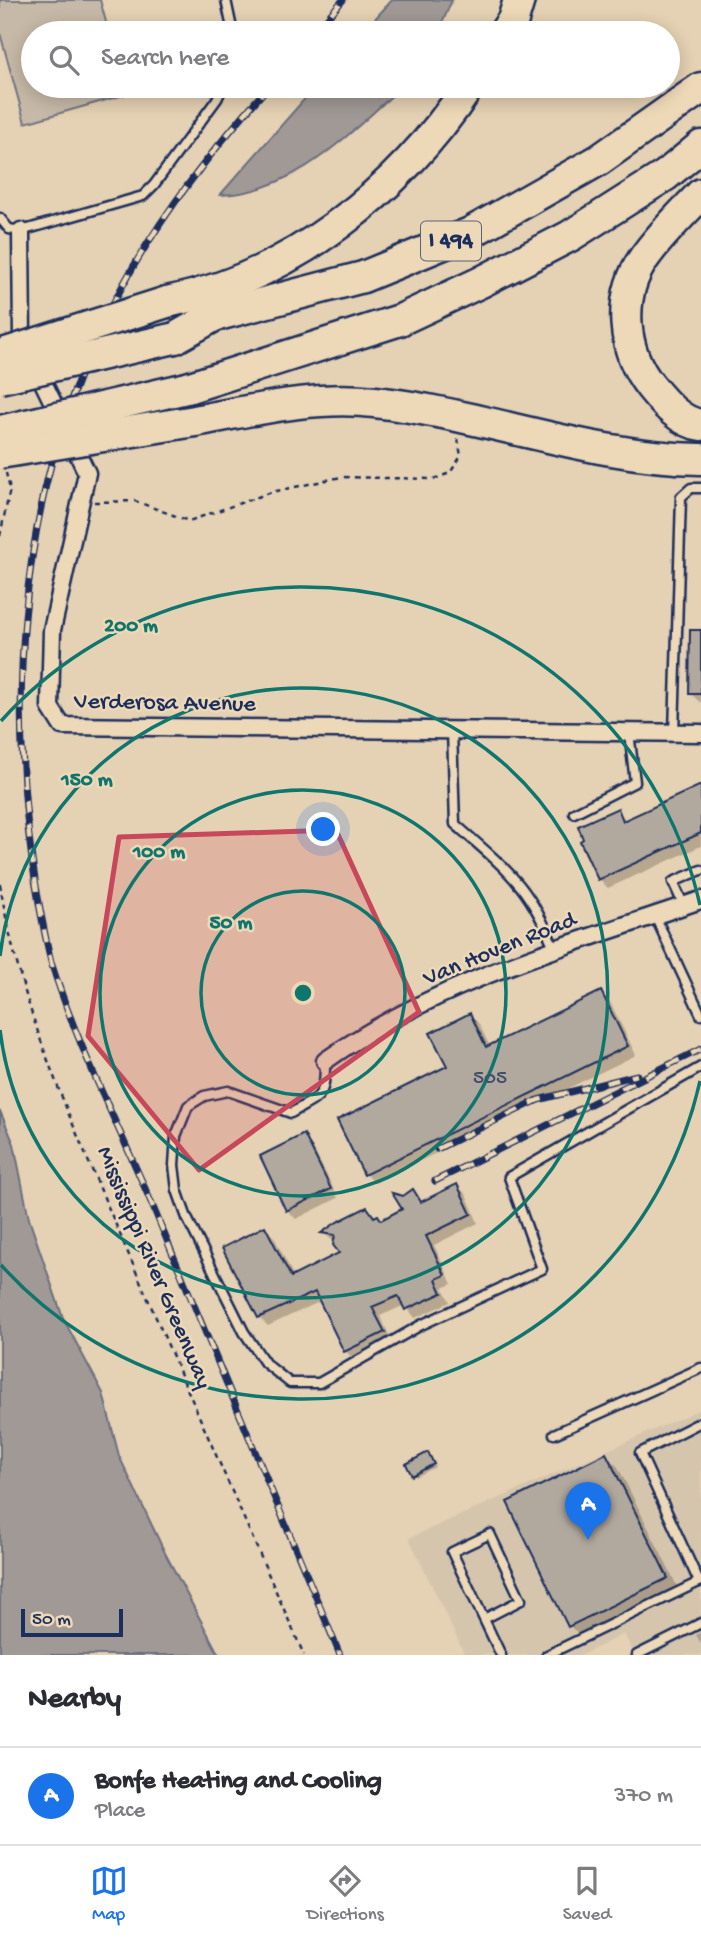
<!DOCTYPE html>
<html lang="en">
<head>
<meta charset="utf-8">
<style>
  body { margin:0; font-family:"Gochi Hand",sans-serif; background:#f2f2f3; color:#2b2b33 }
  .scale { position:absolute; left:21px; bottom:18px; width:102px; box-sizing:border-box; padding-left:7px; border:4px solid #1b2f5e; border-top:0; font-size:19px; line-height:24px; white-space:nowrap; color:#1b2f5e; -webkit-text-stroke:5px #edd8b7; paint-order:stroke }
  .you { position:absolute; left:324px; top:830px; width:24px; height:24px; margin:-18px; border:5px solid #fff; border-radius:50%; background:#1a73e8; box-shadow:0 0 0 10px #1a73e833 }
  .badge { display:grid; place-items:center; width:46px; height:46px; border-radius:50%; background:#1a73e8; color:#fff; font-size:23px; font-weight:700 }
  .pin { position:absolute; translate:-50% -58px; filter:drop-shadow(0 2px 4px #0008) }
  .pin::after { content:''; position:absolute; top:37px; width:24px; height:21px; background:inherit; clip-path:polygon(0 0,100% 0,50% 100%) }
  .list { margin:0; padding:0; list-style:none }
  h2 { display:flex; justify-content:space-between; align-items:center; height:91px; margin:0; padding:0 28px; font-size:30px }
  h2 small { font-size:23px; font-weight:400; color:#7c7c81 }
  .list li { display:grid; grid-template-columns:46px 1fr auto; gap:21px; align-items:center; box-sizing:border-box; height:98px; padding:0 28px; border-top:2px solid #e1e1e2 }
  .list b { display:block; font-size:26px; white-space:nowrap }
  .list p { margin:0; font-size:23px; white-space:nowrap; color:#7c7c81 }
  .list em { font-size:23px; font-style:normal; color:#7c7c81 }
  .icon { flex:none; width:38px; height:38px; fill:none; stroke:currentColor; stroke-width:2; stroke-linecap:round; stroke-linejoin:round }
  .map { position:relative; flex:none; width:701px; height:1655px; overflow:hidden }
  .search { position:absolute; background:#fff; box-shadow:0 4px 18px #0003; left:21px; right:21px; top:21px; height:77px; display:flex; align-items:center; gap:18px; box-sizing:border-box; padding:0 24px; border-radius:38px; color:#7c7c81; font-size:26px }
  .sheet { height:189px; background:#fff }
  nav { display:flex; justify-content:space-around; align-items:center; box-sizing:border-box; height:98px; border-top:2px solid #e1e1e2; background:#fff; font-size:19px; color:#7c7c81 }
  nav a { display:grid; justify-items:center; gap:4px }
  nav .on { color:#1a73e8 }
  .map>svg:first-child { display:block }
  .built { fill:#d6c5ad }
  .green { fill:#c7b9a7; stroke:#717482; stroke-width:2 }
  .water { fill:#a09996; stroke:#6b6f80; stroke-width:2 }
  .shadow { fill:#0003 }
  .building { fill:#b2a99e; stroke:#1b2f5e; stroke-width:2 }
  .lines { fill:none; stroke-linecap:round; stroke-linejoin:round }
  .lane-casing { stroke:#1b2f5e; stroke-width:13 }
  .street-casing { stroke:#1b2f5e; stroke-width:21 }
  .highway-casing { stroke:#1b2f5e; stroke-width:35 }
  .path { stroke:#1b2f5e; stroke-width:2.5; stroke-dasharray:5 5; stroke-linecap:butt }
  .lane { stroke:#edd8b7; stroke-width:8 }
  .street { stroke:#edd8b7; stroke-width:16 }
  .highway { stroke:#edd8b7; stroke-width:30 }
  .rail-casing { stroke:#1b2f5e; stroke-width:7 }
  .rail { stroke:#edd8b7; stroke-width:4.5; stroke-dasharray:13; stroke-linecap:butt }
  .highway-bridge-casing { stroke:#1b2f5e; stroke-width:35; stroke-linecap:butt }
  .highway-bridge { stroke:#edd8b7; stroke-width:30 }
  .marked { fill:#c8485b; fill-opacity:0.2; stroke:#c8485b; stroke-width:5; stroke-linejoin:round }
  .ring { fill:none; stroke:#0f766e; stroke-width:3.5 }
  .labels { text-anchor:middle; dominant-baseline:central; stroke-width:5; stroke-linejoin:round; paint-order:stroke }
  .number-label { font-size:21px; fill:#414e6e }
  .shield { fill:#edd8b7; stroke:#5a6279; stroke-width:2 }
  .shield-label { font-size:23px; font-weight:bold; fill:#1b2f5e }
  .street-label { font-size:24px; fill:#1b2f5e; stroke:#edd8b7 }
  .centre { fill:#0f766e; stroke:#edd8b7; stroke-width:3.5 }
  .ring-label { font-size:21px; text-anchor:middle; font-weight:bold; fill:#0f766e; stroke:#edd8b7; stroke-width:5; stroke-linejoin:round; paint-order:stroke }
</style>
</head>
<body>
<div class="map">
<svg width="701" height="1655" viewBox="0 0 701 1655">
  <rect width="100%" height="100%" fill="#e5d1b3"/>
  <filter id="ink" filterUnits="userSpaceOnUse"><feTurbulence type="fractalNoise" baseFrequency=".0143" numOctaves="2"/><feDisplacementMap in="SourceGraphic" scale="14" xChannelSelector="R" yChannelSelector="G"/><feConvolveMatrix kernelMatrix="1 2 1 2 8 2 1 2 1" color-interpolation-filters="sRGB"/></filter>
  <g filter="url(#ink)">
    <path class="built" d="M701,1409V1655H635L624,1634L582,1655H465L409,1538Z"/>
    <path class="green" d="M0,0H100L109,33H33V86H122L124,95L25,123L0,33Z"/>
    <g class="water">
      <path d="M392,0H452L438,33H362Z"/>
      <path d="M316,86H403C349,133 296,193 220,195Z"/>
      <path d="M0,1111L14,1144L29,1219L63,1318L103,1393L119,1456L165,1553L219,1655H0Z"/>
    </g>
    <g class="shadow">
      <path d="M152,86H186L159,93Z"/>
      <path d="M701,632V703L691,694Z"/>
      <path d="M701,787V846L608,888L599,879L582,841L617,810L627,821Z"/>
      <path d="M601,993L610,1002L636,1055L375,1183L366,1174L339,1121L449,1067L470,1015L479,1024L490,1047Z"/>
      <path d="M303,1137L312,1146L338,1198L296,1219L287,1210Z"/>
      <path d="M457,1186L466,1194L478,1223L434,1245L452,1284L443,1288L450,1302L415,1318L405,1305L380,1316L392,1341L354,1359L345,1351L321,1301L268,1326L259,1317L224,1249L265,1228L274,1237L294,1277L341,1253L335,1242L324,1234L367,1209L382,1221L405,1209L403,1198L412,1191L423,1203Z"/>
      <path d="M606,1455L618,1467L679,1590L582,1638L570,1626Z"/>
      <path d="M430,1457L435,1467L416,1477L413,1474Z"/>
      <path d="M701,1632V1644L696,1635Z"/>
    </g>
    <g class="building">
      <path d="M690,630H701V694H689Z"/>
      <path d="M701,785V833L598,880L580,841L583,839L578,826L618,808L623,821Z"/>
      <path d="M601,991L628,1046L364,1175L337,1120L447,1066L430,1033L470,1013L486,1047Z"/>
      <path d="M304,1134L331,1189L286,1211L260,1156Z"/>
      <path d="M457,1184L471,1214L426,1236L445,1275L436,1279L442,1293L405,1310L398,1296L372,1307L385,1332L344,1352L315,1292L258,1318L222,1248L265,1226L291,1277L339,1253L333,1245L335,1235L321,1233L337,1222L367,1207L374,1217L378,1215L381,1220L402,1209L392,1193L403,1196L413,1189L421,1202Z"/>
      <path d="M428,1452L434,1464L412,1476L406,1464Z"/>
      <path d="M606,1453L668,1578L568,1627L507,1502Z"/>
    </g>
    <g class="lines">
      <defs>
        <g id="lane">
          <path d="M226,0L233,33"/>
          <path d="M0,218L9,229L21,231L143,196L154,185L217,99L223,86"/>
          <path d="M452,730L455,824C507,870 530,885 555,951"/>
          <path d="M674,733L681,497L691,488H701"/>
          <path d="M574,813L635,782L629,732"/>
          <path d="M684,906L673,882L701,870"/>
          <path d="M655,916L701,1015"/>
          <path d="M325,1061C325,1099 322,1095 291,1113L228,1091L204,1096L188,1106L176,1136L174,1165L177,1190L187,1218L244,1332L265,1363L290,1383H319L421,1325L542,1269L509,1177L701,1067"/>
          <path d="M554,1434L701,1368"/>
          <path d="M699,1582L640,1453L701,1422"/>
          <path d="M484,1619L521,1600L490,1534L452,1552L501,1655"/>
          <path d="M547,1655L701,1581"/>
          <path d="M637,1655L701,1623"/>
        </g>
        <g id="street">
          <path d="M21,231L22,339L87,473L52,630L50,707L62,726L701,733"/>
          <path d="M325,1061C435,982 574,943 701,900"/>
        </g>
        <g id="highway">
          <path d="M504,33L513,20L519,0"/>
          <path d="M701,194C682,214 660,235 644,258C617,297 622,351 651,387C664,403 680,422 701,425"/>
          <path d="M167,302C292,277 399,191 469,86"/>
          <path d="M175,338L214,316L363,277L470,233L599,160L701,88"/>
          <path d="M187,388L400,320L481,282L570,236L666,175L701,146"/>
          <path d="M195,421C254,410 314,395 375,402C484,414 591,458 701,459"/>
        </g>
      </defs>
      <use href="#lane" class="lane-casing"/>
      <use href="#street" class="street-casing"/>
      <use href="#highway" class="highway-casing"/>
      <g class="path">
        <path d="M94,502L135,501L189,521L272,492L341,477L434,479L450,473L461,456L458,439"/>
        <path d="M0,536L10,489L6,473"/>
        <path d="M0,884C21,1015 76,1132 128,1253C186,1387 245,1521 304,1655"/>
      </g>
      <use href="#lane" class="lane"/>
      <use href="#street" class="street"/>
      <use href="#highway" class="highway"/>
      <defs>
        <g id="rail">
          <path d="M314,33L343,0"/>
          <path d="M269,86C214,148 163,212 123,285C9,488 0,740 51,962C78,1049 121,1130 156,1214C217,1361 279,1508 340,1655"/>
          <path d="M437,1149L538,1100L637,1075"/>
          <path d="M435,1181L701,1049"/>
        </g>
      </defs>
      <use href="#rail" class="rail-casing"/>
      <use href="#rail" class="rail"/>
      <defs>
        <g id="highway-bridge">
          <path d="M0,355L167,302"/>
          <path d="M0,378L175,338"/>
          <path d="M0,431L187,388"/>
          <path d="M0,453L195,421"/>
        </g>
      </defs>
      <use href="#highway-bridge" class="highway-bridge-casing"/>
      <use href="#highway-bridge" class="highway-bridge"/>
    </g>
  </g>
  <path class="marked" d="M336,830L419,1012L199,1170L88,1036L119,837Z"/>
  <g class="ring">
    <circle cx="303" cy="993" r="102"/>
    <circle cx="303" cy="993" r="203"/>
    <path d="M0 956A305 305 0 1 1 0 1030"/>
    <path d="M700 1081A407 407 0 0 1 1 1265M1 721A407 407 0 0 1 700 905"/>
  </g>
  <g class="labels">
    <g class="number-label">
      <text x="490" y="1079">505</text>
    </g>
    <rect class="shield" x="421" y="221.5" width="60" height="39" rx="5"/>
    <g class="shield-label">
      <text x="451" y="241">I 494</text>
    </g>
    <g class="street-label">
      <text transform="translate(165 704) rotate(1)">Verderosa Avenue</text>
      <text transform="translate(500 950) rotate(-22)">Van Hoven Road</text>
      <text transform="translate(153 1268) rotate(67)">Mississippi River Greenway</text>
    </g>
  </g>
  <circle cx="303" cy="993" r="10" class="centre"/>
  <g class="ring-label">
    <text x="131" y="631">200 m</text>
    <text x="87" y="785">150 m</text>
    <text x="159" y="857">100 m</text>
    <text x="231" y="928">50 m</text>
  </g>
</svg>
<div class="scale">50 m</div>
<div class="you"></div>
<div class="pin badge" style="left:588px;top:1540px">A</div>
<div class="search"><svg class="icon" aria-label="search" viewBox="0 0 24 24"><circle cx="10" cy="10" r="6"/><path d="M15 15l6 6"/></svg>Search here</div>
</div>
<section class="sheet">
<h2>Nearby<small></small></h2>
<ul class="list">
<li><span class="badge">A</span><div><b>Bonfe Heating and Cooling</b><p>Place</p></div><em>370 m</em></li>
</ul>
</section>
<nav>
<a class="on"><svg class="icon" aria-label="map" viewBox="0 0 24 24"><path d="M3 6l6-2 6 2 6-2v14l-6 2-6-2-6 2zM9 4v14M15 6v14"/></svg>Map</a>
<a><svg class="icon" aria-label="directions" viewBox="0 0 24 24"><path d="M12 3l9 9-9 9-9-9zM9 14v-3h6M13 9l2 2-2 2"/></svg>Directions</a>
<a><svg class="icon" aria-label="saved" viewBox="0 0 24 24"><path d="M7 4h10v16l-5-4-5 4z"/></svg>Saved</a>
</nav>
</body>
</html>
